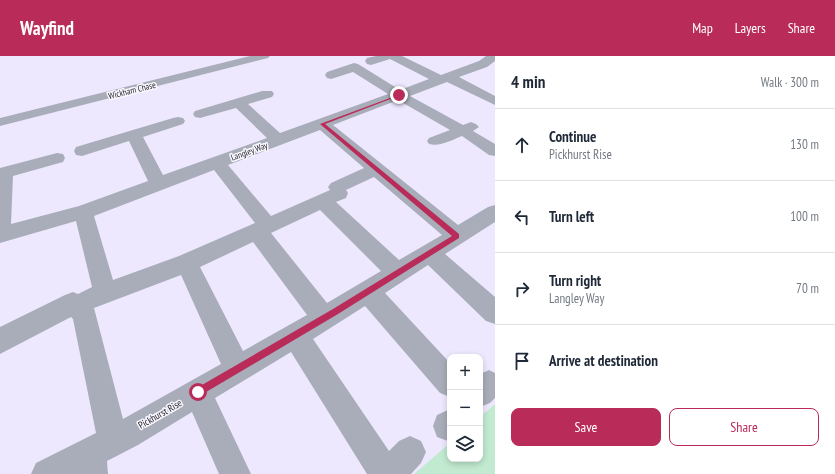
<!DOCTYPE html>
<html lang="en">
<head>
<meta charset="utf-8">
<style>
  body { margin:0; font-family:"PT Sans Narrow",sans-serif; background:#f2f2f3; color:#1f2937 }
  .controls { position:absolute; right:12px; bottom:12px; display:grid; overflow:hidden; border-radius:8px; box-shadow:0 2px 6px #0003 }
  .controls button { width:36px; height:36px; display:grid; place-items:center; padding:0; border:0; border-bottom:1px solid #e0e1e3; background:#fff; color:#1f2937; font:20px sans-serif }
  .stop { position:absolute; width:12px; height:12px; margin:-9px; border:3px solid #b92b59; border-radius:50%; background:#fff }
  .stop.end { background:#b92b59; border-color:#fff; box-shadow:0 1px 4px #0008 }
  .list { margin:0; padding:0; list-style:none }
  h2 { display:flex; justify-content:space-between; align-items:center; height:52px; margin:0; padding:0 16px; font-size:17px }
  h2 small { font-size:13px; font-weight:400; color:#747a83 }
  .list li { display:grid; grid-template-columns:26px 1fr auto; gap:12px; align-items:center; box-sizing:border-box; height:72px; padding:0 16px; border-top:1px solid #e0e1e3 }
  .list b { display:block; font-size:15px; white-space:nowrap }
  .list p { margin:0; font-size:13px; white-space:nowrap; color:#747a83 }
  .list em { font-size:13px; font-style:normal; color:#747a83 }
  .actions { display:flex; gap:8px; padding:12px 16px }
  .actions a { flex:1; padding:9px 0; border:1px solid #b92b59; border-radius:8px; text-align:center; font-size:14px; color:#b92b59 }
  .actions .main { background:#b92b59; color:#fff }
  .icon { flex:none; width:22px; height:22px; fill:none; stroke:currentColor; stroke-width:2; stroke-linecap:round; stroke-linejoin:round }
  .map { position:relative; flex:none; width:495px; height:418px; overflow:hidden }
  header { display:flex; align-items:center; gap:24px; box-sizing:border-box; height:56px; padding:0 20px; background:#b92b59; color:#fff }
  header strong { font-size:19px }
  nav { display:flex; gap:22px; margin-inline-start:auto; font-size:14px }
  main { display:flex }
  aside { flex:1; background:#fff }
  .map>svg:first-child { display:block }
  .green { fill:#c1ead0 }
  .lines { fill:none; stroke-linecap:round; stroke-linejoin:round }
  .minor { fill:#a8adb9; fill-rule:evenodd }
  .route { fill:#b92b59 }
  .labels { text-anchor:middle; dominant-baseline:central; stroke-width:3; stroke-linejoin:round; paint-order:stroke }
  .far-street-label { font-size:9px; fill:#221f2a; stroke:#f9f8fe }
  .street-label { font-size:10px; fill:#221f2a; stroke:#f9f8fe }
</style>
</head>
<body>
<header>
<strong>Wayfind</strong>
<nav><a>Map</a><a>Layers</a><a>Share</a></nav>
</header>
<main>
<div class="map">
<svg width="495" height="418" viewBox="0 0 495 418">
  <rect width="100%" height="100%" fill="#eee8ff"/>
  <path class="green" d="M495,348V418H414L450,387V403H480V361Z"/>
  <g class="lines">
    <g class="minor">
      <path d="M250,0H270L268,2L0,70V62Z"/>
      <path d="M376,0H402L441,19L479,5L486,0H495V5L487,11L459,21L495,40V49L447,26L410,40L463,69L471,66L476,68L479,71L473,75L495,88V100L489,99L462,80C452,84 440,91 429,88L427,85L429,82L450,74L398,44L333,69L458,169L488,151L495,149V166L445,198L495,241V268L486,265L428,209L385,237L450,307V341L440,337L365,250L313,283L389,395L399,385L410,380L421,385L426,396L421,407L411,418H367L291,296L215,342L251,418H219L192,356L138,389L107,405L108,418H31L36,407L96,377L73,263L71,261L0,298V271L65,239L73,236L78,238L92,231L76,165L0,187V112L57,97L63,98L65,102L63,106L13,120L11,168L79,150L148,125L129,85L82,100L76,99L74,95L76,91L173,62L178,61L183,62L185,65L183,68L143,81L163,119L267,82L236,52L200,62L195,61L193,58L195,55L262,35H272L274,38L272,41L248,48L280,77L388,38L353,16L331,23L327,22L325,19L327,16L354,7L358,8L400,34L429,23L390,3L371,9L367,8L365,5L367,2ZM320,74L364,112L331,127L328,131L330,134L271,160L228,109ZM214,114L255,167L179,200L113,224L94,160ZM374,121L442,179L399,204L336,146L346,142L348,137L346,134ZM320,154L381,215L327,247L271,177ZM253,186L307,259L243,295L200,211ZM181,219L221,308L123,363L94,252Z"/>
      <path d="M489,314L495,317V342L490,347L480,351V318Z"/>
      <path d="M450,353V384L448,385L437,381L433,370L437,359Z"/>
    </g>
  </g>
  <path class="route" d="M398,39H401L325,68L459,178V182L338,258L201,339L198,340L195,339L194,336L195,333L333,253L452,180L320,68Z"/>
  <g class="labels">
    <g class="far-street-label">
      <text transform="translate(132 34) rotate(-14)">Wickham Chase</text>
      <text transform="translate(249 95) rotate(-20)">Langley Way</text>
    </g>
    <g class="street-label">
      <text transform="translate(160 358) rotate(-30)">Pickhurst Rise</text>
    </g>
  </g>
</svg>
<div class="controls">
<button>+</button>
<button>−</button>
<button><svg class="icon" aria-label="layers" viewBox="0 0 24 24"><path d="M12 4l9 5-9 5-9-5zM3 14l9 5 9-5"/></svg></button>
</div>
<div class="stop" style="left:198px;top:336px"></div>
<div class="stop end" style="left:399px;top:39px"></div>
</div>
<aside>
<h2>4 min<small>Walk · 300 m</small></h2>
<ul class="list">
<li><svg class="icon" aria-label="ahead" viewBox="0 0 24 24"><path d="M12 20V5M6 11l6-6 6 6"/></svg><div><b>Continue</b><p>Pickhurst Rise</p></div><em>130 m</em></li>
<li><svg class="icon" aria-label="left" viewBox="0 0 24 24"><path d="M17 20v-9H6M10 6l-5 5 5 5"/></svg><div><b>Turn left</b></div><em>100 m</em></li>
<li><svg class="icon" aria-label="right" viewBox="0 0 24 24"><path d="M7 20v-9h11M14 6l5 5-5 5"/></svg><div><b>Turn right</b><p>Langley Way</p></div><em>70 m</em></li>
<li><svg class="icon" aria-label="arrive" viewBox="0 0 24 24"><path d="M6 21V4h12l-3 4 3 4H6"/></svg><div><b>Arrive at destination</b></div></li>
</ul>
<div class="actions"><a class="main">Save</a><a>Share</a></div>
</aside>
</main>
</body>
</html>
